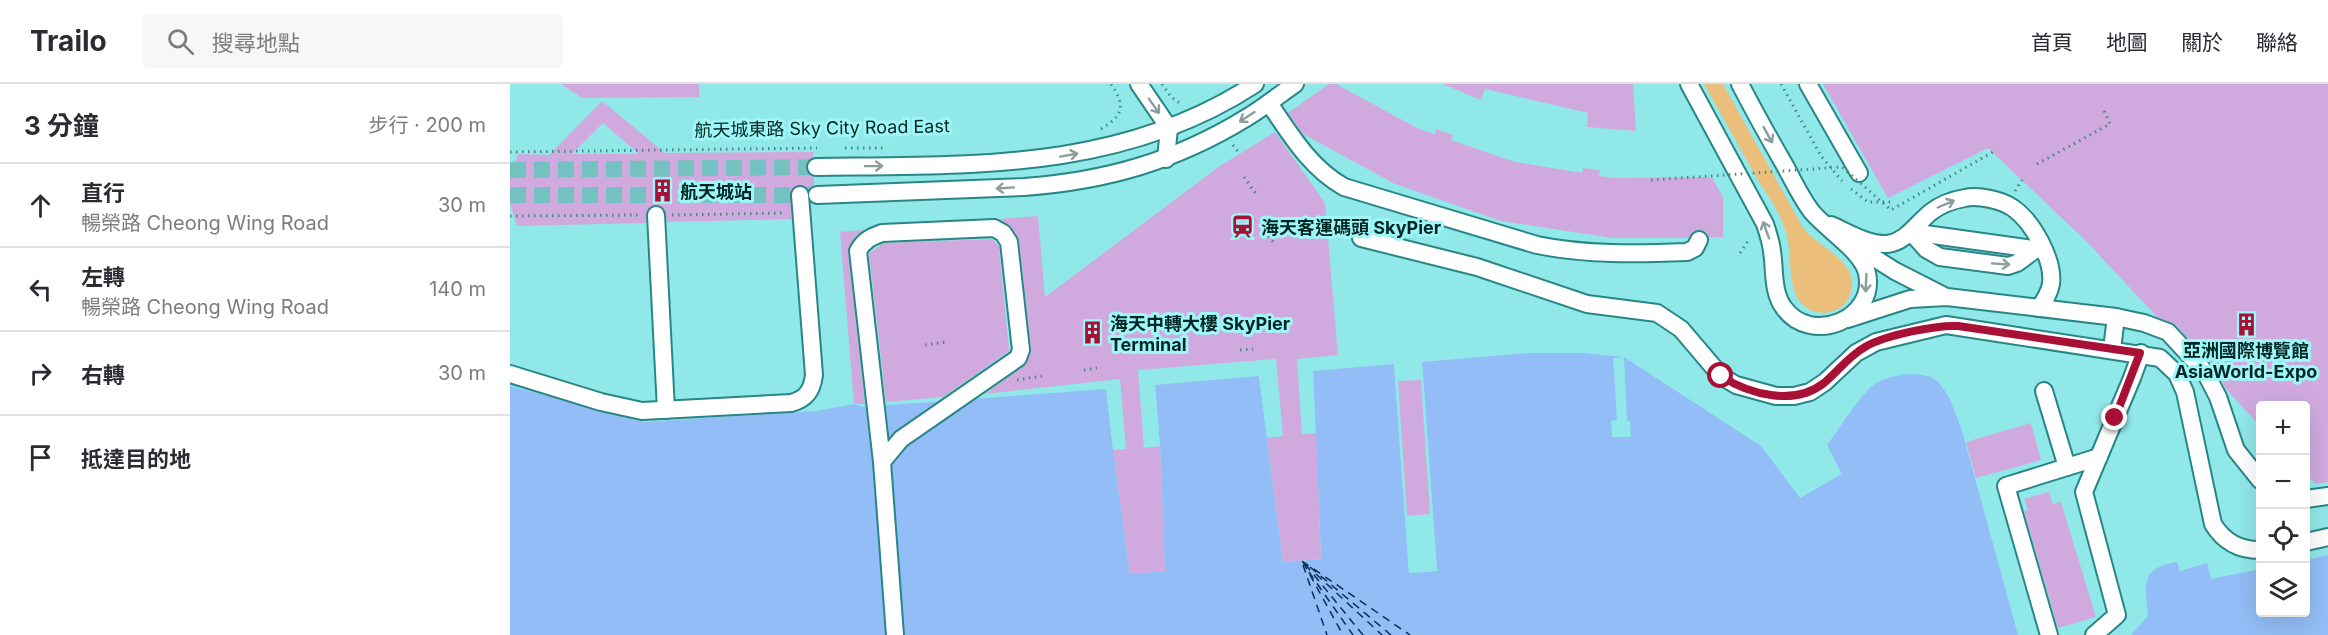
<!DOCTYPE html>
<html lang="zh-TW">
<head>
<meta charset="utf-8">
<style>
  body { margin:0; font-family:Inter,"Noto Sans TC",sans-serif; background:#f7f7f7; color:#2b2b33 }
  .controls { position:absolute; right:18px; bottom:18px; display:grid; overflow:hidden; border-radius:6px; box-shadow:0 6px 24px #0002 }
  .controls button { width:54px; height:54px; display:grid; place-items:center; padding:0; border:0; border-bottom:2px solid #e1e1e2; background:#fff; color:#2b2b33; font:30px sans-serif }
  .stop { position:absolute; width:18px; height:18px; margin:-14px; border:4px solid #a81036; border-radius:50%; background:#fff }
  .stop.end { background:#a81036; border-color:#fff; box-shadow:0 2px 6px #0008 }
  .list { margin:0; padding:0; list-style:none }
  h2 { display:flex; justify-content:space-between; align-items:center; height:78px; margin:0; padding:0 24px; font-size:26px }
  h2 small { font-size:20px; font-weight:400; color:#7c7c81 }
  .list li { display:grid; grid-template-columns:39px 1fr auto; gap:18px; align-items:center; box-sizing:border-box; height:84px; padding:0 24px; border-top:2px solid #e1e1e2 }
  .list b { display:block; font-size:22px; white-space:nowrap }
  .list p { margin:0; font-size:20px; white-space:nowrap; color:#7c7c81 }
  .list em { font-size:20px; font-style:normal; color:#7c7c81 }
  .icon { flex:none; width:33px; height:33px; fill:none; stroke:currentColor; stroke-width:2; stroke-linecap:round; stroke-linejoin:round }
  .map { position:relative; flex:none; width:1818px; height:551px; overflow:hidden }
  header { display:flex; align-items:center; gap:36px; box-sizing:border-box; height:84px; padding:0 30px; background:#fff; border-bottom:2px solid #e1e1e2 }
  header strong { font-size:28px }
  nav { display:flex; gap:33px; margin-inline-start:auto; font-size:21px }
  .search { width:420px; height:54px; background:#f7f7f7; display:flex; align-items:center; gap:15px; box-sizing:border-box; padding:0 21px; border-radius:6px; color:#7c7c81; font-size:22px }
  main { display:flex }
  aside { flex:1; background:#fff }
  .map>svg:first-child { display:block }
  .green { fill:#ebbe7b }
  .water { fill:#93bdf6 }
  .pier { fill:#91e8e9 }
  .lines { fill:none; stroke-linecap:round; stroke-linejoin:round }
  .ferry { stroke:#0b2e59; stroke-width:1.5; stroke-dasharray:8 6; stroke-linecap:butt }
  .building { fill:#d0aadf; fill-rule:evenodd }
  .minor-tunnel { stroke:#74c1c2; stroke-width:16; stroke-dasharray:16 8; stroke-linecap:butt }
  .minor-casing { stroke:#298687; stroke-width:20 }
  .path { stroke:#498788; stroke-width:3; stroke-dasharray:1.5 4.5; stroke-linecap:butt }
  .minor { stroke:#fff; stroke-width:16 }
  .path-bridge { stroke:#498788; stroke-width:3; stroke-dasharray:1.5 4.5; stroke-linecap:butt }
  .oneway { stroke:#8c9d9d }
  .route { stroke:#a81036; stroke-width:8 }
  .labels { text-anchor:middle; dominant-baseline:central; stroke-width:6; stroke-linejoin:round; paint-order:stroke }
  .street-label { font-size:18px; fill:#002626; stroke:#9ef6f6 }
  .poi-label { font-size:18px; font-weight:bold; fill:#002626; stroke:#9ef6f6; text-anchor:start }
</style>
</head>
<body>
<header>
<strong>Trailo</strong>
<div class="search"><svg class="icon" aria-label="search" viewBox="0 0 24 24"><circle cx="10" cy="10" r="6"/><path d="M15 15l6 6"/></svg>搜尋地點</div>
<nav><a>首頁</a><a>地圖</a><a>關於</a><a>聯絡</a></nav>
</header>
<main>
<aside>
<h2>3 分鐘<small>步行 · 200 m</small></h2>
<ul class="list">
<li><svg class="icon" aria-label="ahead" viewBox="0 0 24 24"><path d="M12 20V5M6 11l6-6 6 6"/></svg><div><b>直行</b><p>暢榮路 Cheong Wing Road</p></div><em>30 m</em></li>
<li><svg class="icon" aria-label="left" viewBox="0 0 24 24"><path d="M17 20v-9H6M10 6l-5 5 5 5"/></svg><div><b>左轉</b><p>暢榮路 Cheong Wing Road</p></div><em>140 m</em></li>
<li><svg class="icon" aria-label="right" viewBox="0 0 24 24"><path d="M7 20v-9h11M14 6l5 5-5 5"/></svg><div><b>右轉</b></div><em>30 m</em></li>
<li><svg class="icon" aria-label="arrive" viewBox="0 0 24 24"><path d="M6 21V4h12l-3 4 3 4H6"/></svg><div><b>抵達目的地</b></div></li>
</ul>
</aside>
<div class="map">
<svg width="1818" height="551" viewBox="0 0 1818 551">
  <rect width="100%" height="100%" fill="#91e8e9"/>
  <path class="green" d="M1194,0H1213L1292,142C1307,164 1348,175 1341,207C1337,230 1306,236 1291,219C1276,201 1283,170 1276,148C1271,130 1258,112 1248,96C1230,64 1212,32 1194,0Z"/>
  <g class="water">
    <path d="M1020,269H1072L1114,273L1251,362L1290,414L1332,390L1317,361C1331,343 1343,321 1359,305C1372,291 1413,284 1428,298C1441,312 1446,330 1452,347L1508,551H0V302L134,338L306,327L344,320L353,323L596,305L603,366L620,490L650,362L645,301L749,292L773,478L811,475L803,287L884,280L899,489L927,487L912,278Z"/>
    <path d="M1818,471V551H1621L1638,532C1635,500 1630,484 1667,478L1670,487L1697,479L1701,495L1750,485V528H1796V476Z"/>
  </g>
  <g class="pier">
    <path d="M1114,273L1117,337H1120L1121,353H1102L1101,337L1107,336L1103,274Z"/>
    <path d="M909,278H912L927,487L899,489L884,280H887L902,486L924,484Z"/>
    <path d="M800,287H803L811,475L773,478L749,292H752L776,475L803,349Z"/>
    <path d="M642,301H645L650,362L655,487L620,490L596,305H599L606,366L652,484Z"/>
  </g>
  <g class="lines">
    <g class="ferry">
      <path d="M792,477L900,551"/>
      <path d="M793,478L833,551"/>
      <path d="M795,480L853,551"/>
      <path d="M793,481L817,551"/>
      <path d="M800,483L881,551"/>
      <path d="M799,488L843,551"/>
      <path d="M806,490L872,551"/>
    </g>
  </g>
  <g class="building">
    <path d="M51,0H189V13L72,14Z"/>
    <path d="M819,0H826L909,45L925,50L926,45L943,51L941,56L1005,78L1072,89L1073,84L1090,86L1089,92L1106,94L1202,93L1213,113V153H1199L1194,147L1189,146L1183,148L1178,154H1102L991,137L885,100L793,50L778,29Z"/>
    <path d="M933,0H1123L1126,47L1077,43L1078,29L976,5V1L971,16Z"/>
    <path d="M1313,0H1818V398L1806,400L1796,390V321H1750V342L1716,305L1703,281L1666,241L1647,233L1577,158L1478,64L1378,114Z"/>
    <path d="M92,17L155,69L303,68V73L297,77L296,84L297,89L304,93V101L299,105L289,101L281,106V135L157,138L155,126L146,121L137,126L136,139L7,142L0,120V94L8,70L39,71ZM93,39L129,70H62Z"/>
    <path d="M765,48L815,119L828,271L787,275L792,350L806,349L811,475L773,478L757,354L773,352L766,275L628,286L634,364L650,362L655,487L620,490L603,366L616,365L610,295L475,310L514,282L521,265L509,156L501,143L489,135L528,132L535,213L707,84Z"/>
    <path d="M353,146L342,157L338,168L355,320H344L330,148Z"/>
    <path d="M482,155L489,162L499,267L433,313L376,318L359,169L374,159Z"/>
    <path d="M911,296L920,430L897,432L888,297Z"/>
    <path d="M1521,339L1531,376L1466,394L1456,358Z"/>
    <path d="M1539,408L1543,420L1551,418L1586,533L1548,544L1514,427L1518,426L1514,415Z"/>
  </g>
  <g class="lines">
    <g class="minor-tunnel">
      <path d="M0,86L306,83"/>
      <path d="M0,111H303"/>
    </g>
    <defs>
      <g id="minor">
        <path d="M629,0L659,44L656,75"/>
        <path d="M1179,0L1255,140C1258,149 1261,158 1262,167C1265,186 1262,208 1274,224C1301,262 1367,235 1357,189C1352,167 1316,145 1302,128C1291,114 1283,96 1274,80C1259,54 1244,27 1230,0"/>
        <path d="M1298,0L1349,89"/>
        <path d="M759,19C780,50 800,84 834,103L1027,161C1076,171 1127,170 1177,168L1185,164L1189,156"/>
        <path d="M306,83C459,81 611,88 745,0"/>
        <path d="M307,111L514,103C596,97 666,77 736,34C753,24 769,11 785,0"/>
        <path d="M146,131L156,326"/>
        <path d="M1321,141C1337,148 1358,161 1377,160C1396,158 1407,139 1421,128C1430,121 1443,116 1455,114C1468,111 1492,116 1503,124C1523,138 1544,176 1541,200C1539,210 1535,216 1529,224"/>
        <path d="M484,144L493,149L499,158L511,266L508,274L391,355L372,378L348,167C354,156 361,153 372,149Z"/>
        <path d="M1401,148L1416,165L1430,173L1498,182L1507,179L1526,165"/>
        <path d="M1401,148L1531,166"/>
        <path d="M851,154L967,183L1077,220L1147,229L1171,245L1211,292L1226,301L1266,312H1284L1300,308L1315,298L1346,269L1366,258L1436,241L1650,274L1667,290L1675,308L1703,440C1714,458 1729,466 1750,466"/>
        <path d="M1344,161L1385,187L1434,212"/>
        <path d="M1338,235L1400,215L1437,213L1606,233L1634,239L1658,248L1695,288L1708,313L1726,366L1750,396"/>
        <path d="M1602,265L1606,233"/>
        <path d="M0,290L91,318L132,327L281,319C296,315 302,307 304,291L290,111"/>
        <path d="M1534,307L1557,383"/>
        <path d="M372,378L385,551"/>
        <path d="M1796,415L1818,412"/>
        <path d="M1796,458L1818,453"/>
        <path d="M1539,551L1496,402L1589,373"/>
        <path d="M1584,551L1607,531L1574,408L1622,294L1631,269"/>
      </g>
    </defs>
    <use href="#minor" class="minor-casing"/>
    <g class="path">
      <path d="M652,0L661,13L671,20"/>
      <path d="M1271,0L1311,72L1332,97"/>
      <path d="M591,45C613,32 616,22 601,0"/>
      <path d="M723,61L729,69"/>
      <path d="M335,64H376"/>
      <path d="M0,68L307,64"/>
      <path d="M1527,80L1600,40L1593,24"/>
      <path d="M734,93L746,110"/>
      <path d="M1341,105L1358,118H1382"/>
      <path d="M1505,107L1512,96"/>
      <path d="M162,131L276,129"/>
      <path d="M0,132L129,131"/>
      <path d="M755,147L763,158"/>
      <path d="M1230,169L1240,154"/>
      <path d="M415,261L436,258"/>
      <path d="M730,266L743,265"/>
      <path d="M574,286L587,284"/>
      <path d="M507,296L532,292"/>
    </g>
    <use href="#minor" class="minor"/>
    <path class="path-bridge" d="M1141,96L1332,83L1381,126L1483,68"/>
  </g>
  <defs><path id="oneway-shaft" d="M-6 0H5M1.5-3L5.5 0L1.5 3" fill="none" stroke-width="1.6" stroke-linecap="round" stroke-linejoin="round" transform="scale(1.5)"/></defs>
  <g class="oneway">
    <use href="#oneway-shaft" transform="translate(644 22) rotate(55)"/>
    <use href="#oneway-shaft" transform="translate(737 33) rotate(147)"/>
    <use href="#oneway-shaft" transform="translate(1258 51) rotate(61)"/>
    <use href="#oneway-shaft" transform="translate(559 71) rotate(-10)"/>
    <use href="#oneway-shaft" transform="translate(364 82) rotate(-1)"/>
    <use href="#oneway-shaft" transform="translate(495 104) rotate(176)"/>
    <use href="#oneway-shaft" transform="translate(1436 120) rotate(-23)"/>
    <use href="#oneway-shaft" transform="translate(1256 146) rotate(-110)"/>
    <use href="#oneway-shaft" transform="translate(1491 180) rotate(4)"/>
    <use href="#oneway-shaft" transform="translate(1356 199) rotate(93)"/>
  </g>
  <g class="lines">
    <path class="route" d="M1211,292C1240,311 1285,322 1314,299C1328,287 1339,272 1355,263C1375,251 1426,241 1448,242L1630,269L1605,334"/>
  </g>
  <defs>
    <symbol id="building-bare" viewBox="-9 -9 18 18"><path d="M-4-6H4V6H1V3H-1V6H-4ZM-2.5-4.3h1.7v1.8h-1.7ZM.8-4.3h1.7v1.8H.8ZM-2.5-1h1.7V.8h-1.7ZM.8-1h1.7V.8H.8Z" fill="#a81036" stroke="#9ef6f6" stroke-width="2.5" paint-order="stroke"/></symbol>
    <symbol id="station-bare" viewBox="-9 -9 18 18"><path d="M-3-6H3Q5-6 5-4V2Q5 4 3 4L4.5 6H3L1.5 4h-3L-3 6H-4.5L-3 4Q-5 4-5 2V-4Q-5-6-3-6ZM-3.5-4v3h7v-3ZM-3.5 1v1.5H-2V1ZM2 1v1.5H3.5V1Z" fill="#a81036" stroke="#9ef6f6" stroke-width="2.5" paint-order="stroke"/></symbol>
  </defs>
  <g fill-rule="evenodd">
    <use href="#building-bare" x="136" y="90" width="33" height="33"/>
    <use href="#station-bare" x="716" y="126" width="33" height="33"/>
    <use href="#building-bare" x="1720" y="224" width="33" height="33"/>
    <use href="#building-bare" x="566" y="232" width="33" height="33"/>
  </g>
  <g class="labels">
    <g class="street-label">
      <text transform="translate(312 44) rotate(-1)">航天城東路 Sky City Road East</text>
    </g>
    <g class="poi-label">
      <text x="170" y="107">航天城站</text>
      <text x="751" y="143">海天客運碼頭 SkyPier</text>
      <text x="600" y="239">海天中轉大樓 SkyPier<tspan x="600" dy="21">Terminal</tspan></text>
      <text x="1736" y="266" text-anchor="middle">亞洲國際博覽館<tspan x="1736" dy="21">AsiaWorld-Expo</tspan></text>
    </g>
  </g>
</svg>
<div class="controls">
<button>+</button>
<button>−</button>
<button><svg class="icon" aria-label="locate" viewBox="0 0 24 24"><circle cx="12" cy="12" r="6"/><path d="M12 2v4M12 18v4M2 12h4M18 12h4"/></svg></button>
<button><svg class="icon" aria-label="layers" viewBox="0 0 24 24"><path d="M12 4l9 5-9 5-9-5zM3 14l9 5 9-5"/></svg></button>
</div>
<div class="stop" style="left:1211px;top:292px"></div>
<div class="stop end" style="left:1605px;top:334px"></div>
</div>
</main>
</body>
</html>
